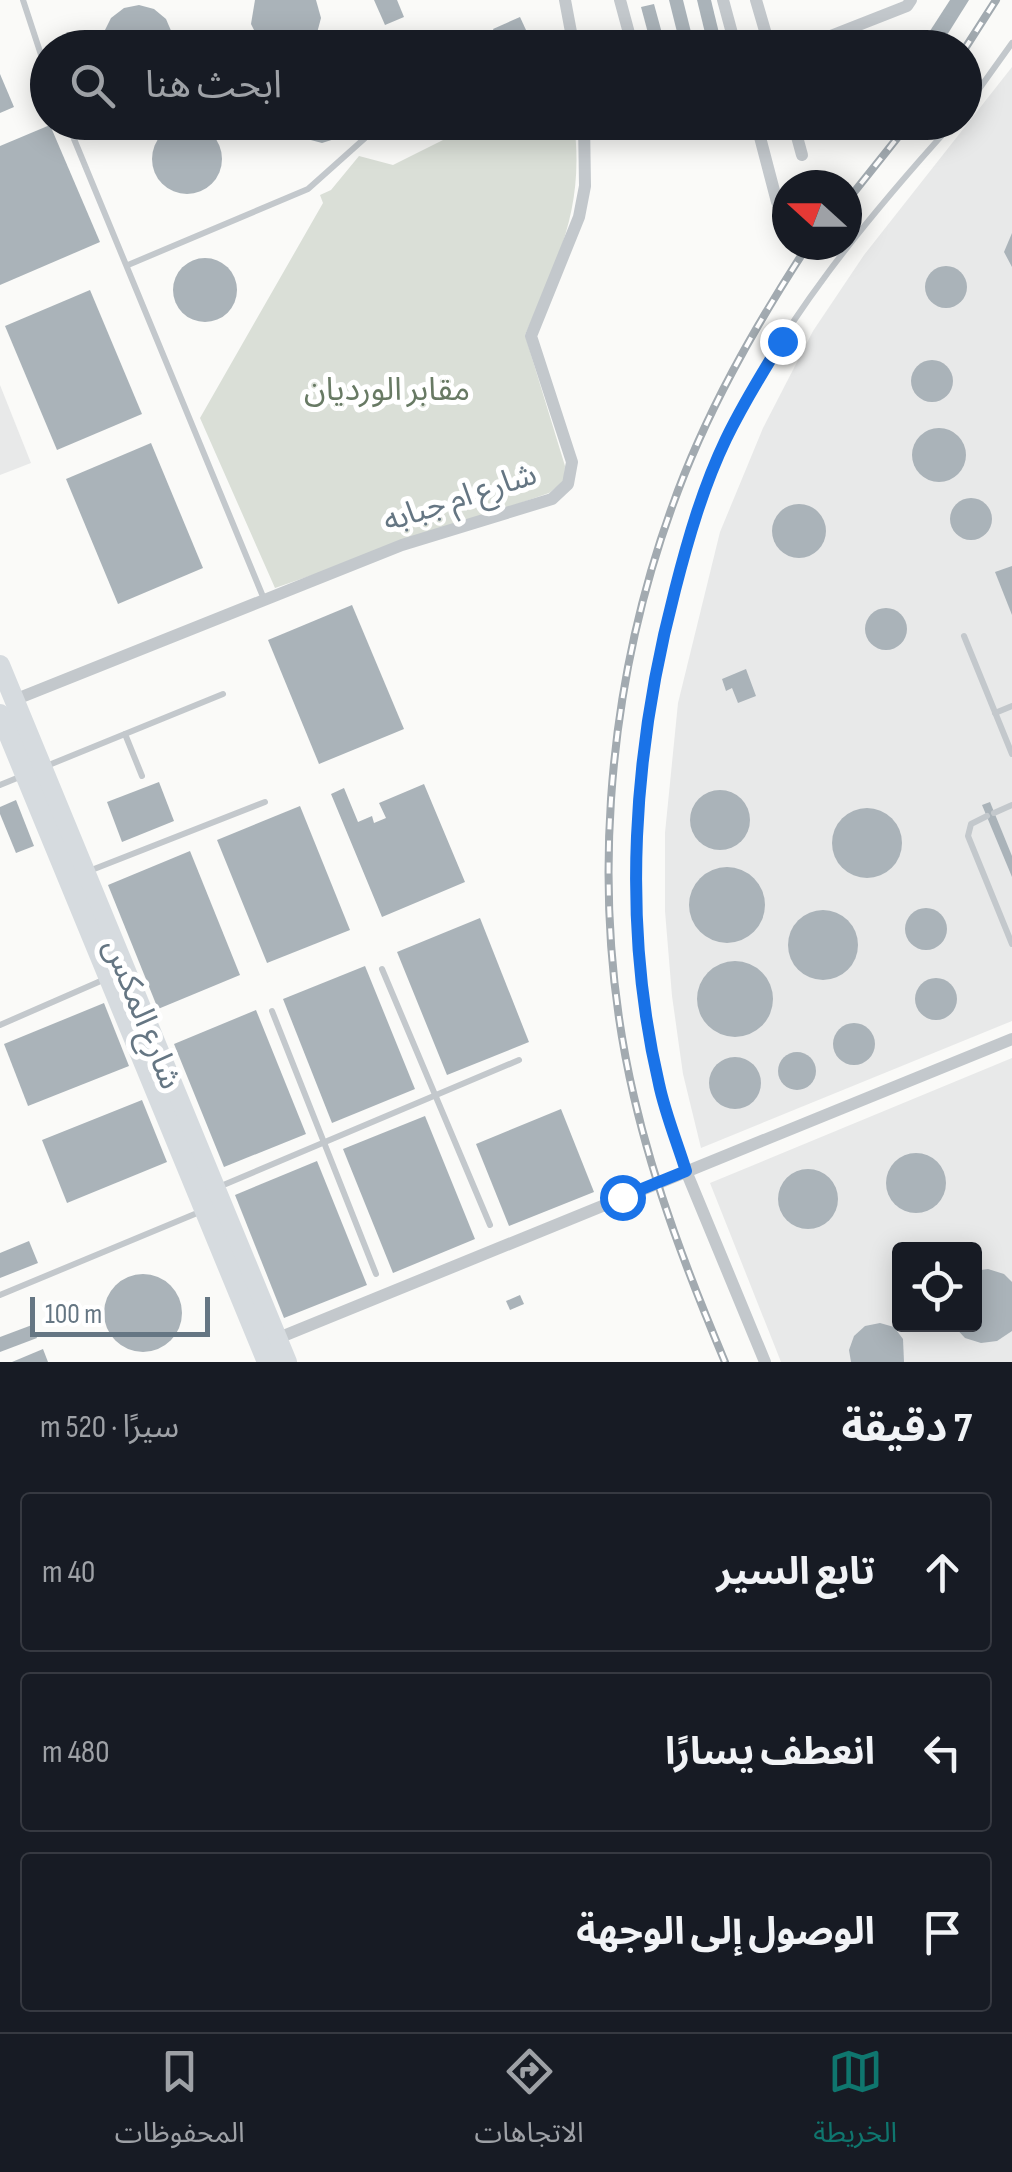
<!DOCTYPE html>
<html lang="ar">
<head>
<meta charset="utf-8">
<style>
  body { margin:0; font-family:"Sofia Sans Condensed","Noto Sans Arabic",sans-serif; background:#20242c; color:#f1f3f6; direction:rtl }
  .controls { position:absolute; right:30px; bottom:30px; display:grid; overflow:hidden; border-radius:10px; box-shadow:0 5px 25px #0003 }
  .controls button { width:90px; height:90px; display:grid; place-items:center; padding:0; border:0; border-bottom:2px solid #363941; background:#171b24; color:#f1f3f6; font:50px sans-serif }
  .compass { position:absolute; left:772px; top:170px; width:90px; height:90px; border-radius:50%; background:#171b24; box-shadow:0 5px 25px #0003; rotate:291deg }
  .scale { position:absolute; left:30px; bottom:25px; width:180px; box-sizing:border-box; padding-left:10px; border:5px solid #657683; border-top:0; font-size:28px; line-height:35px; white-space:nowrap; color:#657683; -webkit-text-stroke:8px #fff; paint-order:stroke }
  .stop { position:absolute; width:30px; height:30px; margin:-22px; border:8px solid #1a73e8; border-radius:50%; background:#fff }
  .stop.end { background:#1a73e8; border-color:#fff; box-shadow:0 2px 10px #0008 }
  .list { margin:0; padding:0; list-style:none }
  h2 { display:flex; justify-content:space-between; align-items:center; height:130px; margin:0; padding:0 40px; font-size:42px }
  h2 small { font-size:32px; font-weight:400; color:#9ea1a6 }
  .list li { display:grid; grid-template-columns:65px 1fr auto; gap:30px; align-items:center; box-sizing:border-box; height:160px; margin:0 20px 20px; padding:0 20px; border:2px solid #363941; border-radius:10px }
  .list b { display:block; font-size:38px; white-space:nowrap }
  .list em { font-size:32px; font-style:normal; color:#9ea1a6 }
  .icon { flex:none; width:55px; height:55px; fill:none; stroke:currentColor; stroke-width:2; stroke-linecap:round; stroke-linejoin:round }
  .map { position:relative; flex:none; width:1012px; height:1362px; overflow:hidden; direction:ltr }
  .search { position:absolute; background:#171b24; box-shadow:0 5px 25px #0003; left:30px; right:30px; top:30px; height:110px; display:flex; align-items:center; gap:25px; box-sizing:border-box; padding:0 35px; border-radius:55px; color:#9ea1a6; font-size:38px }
  .sheet { height:670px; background:#171b24 }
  nav { display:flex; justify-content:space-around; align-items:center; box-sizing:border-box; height:140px; border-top:2px solid #363941; background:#171b24; font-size:28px; color:#9ea1a6 }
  nav a { display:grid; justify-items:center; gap:5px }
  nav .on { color:#0f766e }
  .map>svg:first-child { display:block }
  .built { fill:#e8e9e9; fill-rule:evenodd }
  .green { fill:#dadfd7 }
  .building { fill:#aab3b9 }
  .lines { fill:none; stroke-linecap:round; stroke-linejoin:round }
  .lane { stroke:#c3c8cc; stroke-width:6 }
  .street { stroke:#c3c8cc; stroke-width:12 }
  .primary { stroke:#d6dbdf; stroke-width:20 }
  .rail-casing { stroke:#a2aab0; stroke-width:8 }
  .rail { stroke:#fff; stroke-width:4; stroke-dasharray:11; stroke-linecap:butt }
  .route { stroke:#1a73e8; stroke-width:12 }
  .labels { text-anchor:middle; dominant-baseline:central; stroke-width:10; stroke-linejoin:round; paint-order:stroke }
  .park-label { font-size:32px; fill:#687a64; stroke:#fff }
  .street-label { font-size:32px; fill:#657683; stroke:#fff }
</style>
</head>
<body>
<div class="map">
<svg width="1012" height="1362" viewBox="0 0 1012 1362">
  <rect width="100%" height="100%" fill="#fafaf8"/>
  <g class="built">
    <path d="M1012,67V1021L701,1148L683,1074L672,996L665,911V833L678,703L720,532L763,428L813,331L864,255Z"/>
    <path d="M0,385L31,463L0,475Z"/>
    <path d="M1012,1058V1362H781L710,1183ZM900,1250H974V1324H900Z"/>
  </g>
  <path class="green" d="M477,123H574C585,207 558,260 525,335L565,466L564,481L549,493L275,588L200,418L323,203L320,195L331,190L359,156L393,165Z"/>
  <g class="building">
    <path d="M255,0H316L321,18L317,33L302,48H269L258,38L251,24Z"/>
    <path d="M374,0H397L404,17L385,25Z"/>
    <path d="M669,0H683L693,40L680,44Z"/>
    <path d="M697,0H711L719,33L706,37Z"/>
    <path d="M950,0H969L942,43L928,34Z"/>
    <path d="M654,4L666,48H652L641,7Z"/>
    <path d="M139,5L154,9L166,19L172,33V48H104V32L111,18L124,8Z"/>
    <path d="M520,17L526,30L499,43L493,29Z"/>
    <path d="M0,74L14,107L0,113Z"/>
    <path d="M291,122H355L344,136L322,143L307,139Z"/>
    <circle cx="187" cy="159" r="35"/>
    <path d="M50,125L100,242L0,285V146Z"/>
    <path d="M1012,233V267L1004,252Z"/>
    <circle cx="205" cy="290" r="32"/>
    <circle cx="946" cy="287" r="21"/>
    <path d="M90,290L142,414L57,450L5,326Z"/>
    <circle cx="932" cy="381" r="21"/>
    <circle cx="939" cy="455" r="27"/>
    <path d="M151,443L203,568L118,604L66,479Z"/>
    <circle cx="971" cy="519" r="21"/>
    <circle cx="799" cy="531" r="27"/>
    <path d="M1012,566V615L995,572Z"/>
    <path d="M352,605L404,729L319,764L268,640Z"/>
    <circle cx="886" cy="629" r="21"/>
    <path d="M746,669L756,696L738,703L732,688L726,691L722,679Z"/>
    <path d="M159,782L174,821L122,842L107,802Z"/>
    <path d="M424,784L465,882L382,917L331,794L344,788L358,822L372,816L374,823L386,818L379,803Z"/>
    <circle cx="720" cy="820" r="30"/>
    <path d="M16,800L34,846L16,853L0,814V807Z"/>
    <path d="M990,802L1012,856V877L982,805Z"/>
    <path d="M300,806L350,930L267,963L217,840Z"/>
    <circle cx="867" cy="843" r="35"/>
    <path d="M190,851L240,975L158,1009L108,885Z"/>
    <circle cx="727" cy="905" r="38"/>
    <circle cx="926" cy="929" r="21"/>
    <circle cx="823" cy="945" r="35"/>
    <path d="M480,918L529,1042L447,1075L397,952Z"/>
    <circle cx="735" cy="999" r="38"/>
    <path d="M365,966L415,1089L332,1123L283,999Z"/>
    <circle cx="936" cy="999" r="21"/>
    <path d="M104,1003L129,1066L28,1106L4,1044Z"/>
    <path d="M256,1010L306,1134L224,1167L174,1044Z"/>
    <circle cx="854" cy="1044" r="21"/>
    <circle cx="797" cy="1071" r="19"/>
    <circle cx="735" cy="1083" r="26"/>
    <path d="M142,1100L167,1162L67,1203L42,1140Z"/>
    <path d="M561,1109L594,1192L509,1226L476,1144Z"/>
    <path d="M425,1116L475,1239L393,1273L343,1149Z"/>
    <circle cx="916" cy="1183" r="30"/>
    <path d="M317,1161L367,1285L284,1318L235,1195Z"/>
    <circle cx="808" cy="1199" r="30"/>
    <path d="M29,1241L38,1263L0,1278V1253Z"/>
    <path d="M988,1269L1004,1274L1012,1282V1331L997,1341L981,1343L965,1338L952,1324H974V1271Z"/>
    <circle cx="143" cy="1313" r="39"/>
    <path d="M520,1295L524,1304L510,1310L506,1301Z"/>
    <path d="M880,1323L894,1327L903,1339L904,1362H851L849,1350L854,1336L865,1326Z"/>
    <path d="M32,1325L37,1338L0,1352V1337Z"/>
    <path d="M43,1349L48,1362H12Z"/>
  </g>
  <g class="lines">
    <g class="lane">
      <path d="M23,0L48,76"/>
      <path d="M964,110L1012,43"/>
      <path d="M67,122L264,599"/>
      <path d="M128,265L308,189L383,122"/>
      <path d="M964,636L1012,754"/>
      <path d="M995,713L1012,706"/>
      <path d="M125,734L142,776"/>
      <path d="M44,767L223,694"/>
      <path d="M0,785L22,776"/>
      <path d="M994,813L1012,805"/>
      <path d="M987,816L971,824L968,836L1012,944"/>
      <path d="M89,871L265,802"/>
      <path d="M382,969L490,1225"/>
      <path d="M272,1011L376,1274"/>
      <path d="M0,1025L103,980"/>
      <path d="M686,1171C677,1142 666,1114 659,1084C621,922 633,750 675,590C688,540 703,488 725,440C782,321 866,219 954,122"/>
      <path d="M221,1186L519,1060"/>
      <path d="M0,1295L202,1211"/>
    </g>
    <g class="street">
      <path d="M565,0L574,48"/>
      <path d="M620,0L633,48"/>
      <path d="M723,0L736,48"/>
      <path d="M756,0L770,48"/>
      <path d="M800,48L907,6L911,0"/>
      <path d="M653,122L655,130"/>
      <path d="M756,122L777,202"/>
      <path d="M793,122L802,155"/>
      <path d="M14,700L402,545L552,499L568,484L572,462L531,336L579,217L585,186L584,122"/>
      <path d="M686,1171L765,1362"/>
      <path d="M271,1341L1012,1039"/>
    </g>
    <g class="primary">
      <path d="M0,665L287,1362"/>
      <path d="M0,714L267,1362"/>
    </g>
    <defs>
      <g id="rail">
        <path d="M964,50L996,0"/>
        <path d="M847,201L910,122"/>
        <path d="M725,1362C689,1276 655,1188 634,1097C589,905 605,692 672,507C705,414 754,328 808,245"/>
      </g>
    </defs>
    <use href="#rail" class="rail-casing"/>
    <use href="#rail" class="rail"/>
  </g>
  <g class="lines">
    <path class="route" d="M622,1197L686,1171C677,1142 665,1113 659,1084C621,922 633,750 675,590C688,539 703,487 726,439C742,406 762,373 782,341"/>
  </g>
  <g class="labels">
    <g class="park-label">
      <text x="387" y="390">مقابر الورديان</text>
    </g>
    <g class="street-label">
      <text transform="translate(460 498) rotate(-18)">شارع ام جبابه</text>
      <text transform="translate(142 1014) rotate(68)">شارع المكس</text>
    </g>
  </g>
</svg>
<div class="controls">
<button><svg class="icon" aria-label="locate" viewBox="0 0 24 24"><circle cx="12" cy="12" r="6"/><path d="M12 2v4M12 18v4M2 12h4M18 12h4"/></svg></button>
</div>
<svg class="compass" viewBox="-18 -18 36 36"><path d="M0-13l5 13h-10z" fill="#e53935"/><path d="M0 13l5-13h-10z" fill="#9ea1a6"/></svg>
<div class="scale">100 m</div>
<div class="stop" style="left:622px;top:1197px"></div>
<div class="stop end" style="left:782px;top:341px"></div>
<div class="search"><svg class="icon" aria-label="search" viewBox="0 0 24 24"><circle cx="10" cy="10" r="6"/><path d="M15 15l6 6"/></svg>ابحث هنا</div>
</div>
<section class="sheet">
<h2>7 دقيقة<small>سيرًا · 520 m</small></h2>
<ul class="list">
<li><svg class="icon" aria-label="ahead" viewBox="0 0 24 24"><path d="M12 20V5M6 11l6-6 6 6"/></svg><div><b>تابع السير</b></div><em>40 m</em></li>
<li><svg class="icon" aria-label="left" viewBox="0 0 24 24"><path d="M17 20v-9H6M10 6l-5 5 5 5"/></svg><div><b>انعطف يسارًا</b></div><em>480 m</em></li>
<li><svg class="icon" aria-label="arrive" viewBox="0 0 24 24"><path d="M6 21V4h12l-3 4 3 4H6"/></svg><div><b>الوصول إلى الوجهة</b></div></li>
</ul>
</section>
<nav>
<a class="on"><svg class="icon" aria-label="map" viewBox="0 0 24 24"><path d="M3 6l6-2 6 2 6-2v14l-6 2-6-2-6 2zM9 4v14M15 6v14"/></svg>الخريطة</a>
<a><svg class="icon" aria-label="directions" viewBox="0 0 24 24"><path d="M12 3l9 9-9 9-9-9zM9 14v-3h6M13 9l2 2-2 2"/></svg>الاتجاهات</a>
<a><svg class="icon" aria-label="saved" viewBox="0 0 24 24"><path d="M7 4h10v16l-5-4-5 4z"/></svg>المحفوظات</a>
</nav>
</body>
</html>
